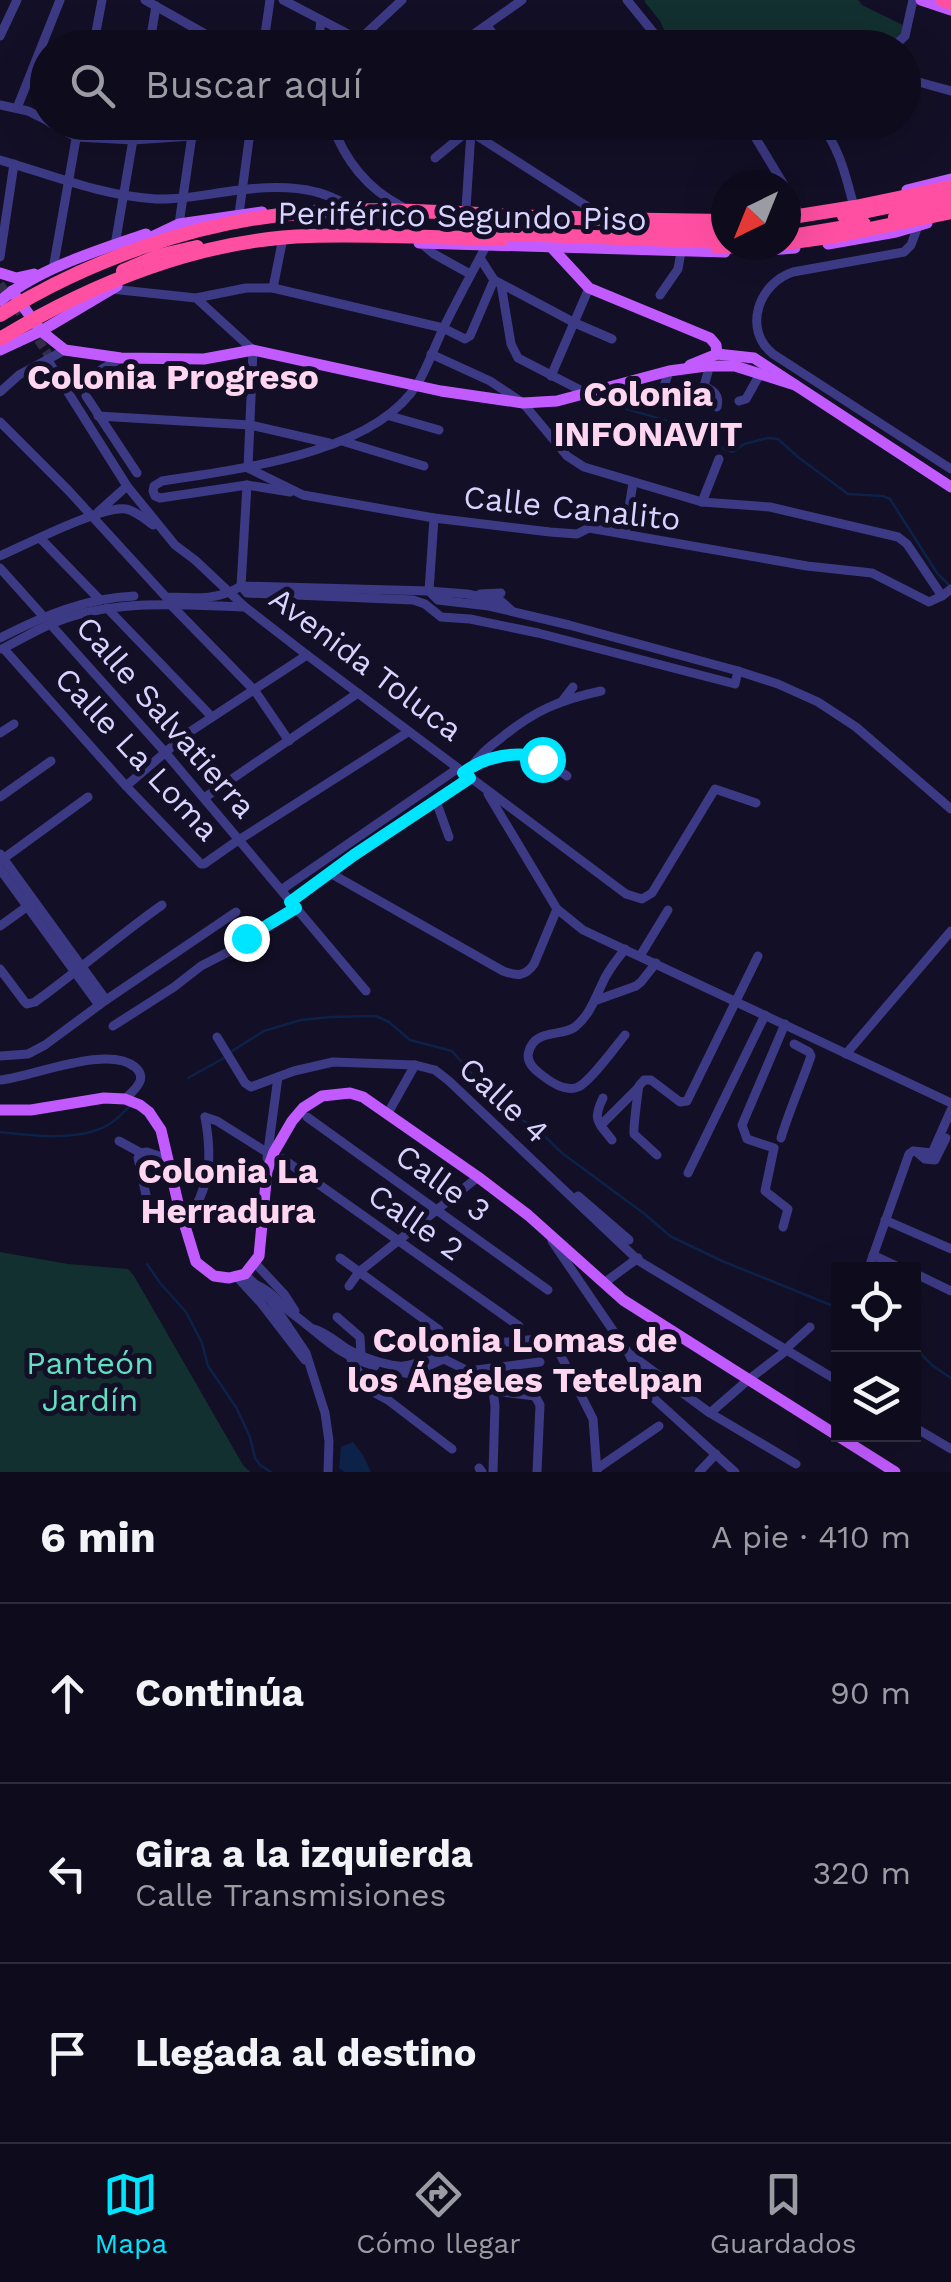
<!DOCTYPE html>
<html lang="es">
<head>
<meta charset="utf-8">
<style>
  body { margin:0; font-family:"Work Sans",sans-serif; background:#171425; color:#f1f3f6 }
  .controls { position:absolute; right:30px; bottom:30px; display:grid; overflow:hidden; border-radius:0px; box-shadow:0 10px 40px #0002 }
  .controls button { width:90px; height:90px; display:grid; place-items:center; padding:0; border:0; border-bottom:2px solid #2e2b3b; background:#0e0b1c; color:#f1f3f6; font:50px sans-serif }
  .compass { position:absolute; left:711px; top:170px; width:90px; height:90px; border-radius:50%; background:#0e0b1c; box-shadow:0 10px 40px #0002; rotate:223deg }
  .stop { position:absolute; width:30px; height:30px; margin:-22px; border:8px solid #00e5ff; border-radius:50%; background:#fff }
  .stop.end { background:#00e5ff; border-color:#fff; box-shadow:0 2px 10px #0008 }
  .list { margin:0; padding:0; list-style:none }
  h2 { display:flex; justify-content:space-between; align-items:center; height:130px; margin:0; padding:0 40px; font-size:42px }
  h2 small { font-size:32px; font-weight:400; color:#9b9ba3 }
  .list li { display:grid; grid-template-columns:65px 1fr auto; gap:30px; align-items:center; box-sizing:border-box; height:180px; padding:0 40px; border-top:2px solid #2e2b3b }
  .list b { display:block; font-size:38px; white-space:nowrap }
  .list p { margin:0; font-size:32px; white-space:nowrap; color:#9b9ba3 }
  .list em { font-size:32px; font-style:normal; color:#9b9ba3 }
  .icon { flex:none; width:55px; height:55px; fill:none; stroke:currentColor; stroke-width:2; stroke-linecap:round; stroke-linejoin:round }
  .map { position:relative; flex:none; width:951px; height:1472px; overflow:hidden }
  .search { position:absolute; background:#0e0b1c; box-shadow:0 10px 40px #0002; left:30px; right:30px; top:30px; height:110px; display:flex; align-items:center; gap:25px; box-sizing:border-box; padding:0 35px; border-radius:55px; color:#9b9ba3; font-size:38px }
  .sheet { height:670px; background:#0e0b1c }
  nav { display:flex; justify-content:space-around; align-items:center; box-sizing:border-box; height:140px; border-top:2px solid #2e2b3b; background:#0e0b1c; font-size:28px; color:#9b9ba3 }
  nav a { display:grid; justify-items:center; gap:5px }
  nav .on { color:#00e5ff }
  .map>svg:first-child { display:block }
  .green { fill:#12302f }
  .water { fill:#0c2248 }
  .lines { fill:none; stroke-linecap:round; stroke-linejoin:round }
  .stream { stroke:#0c2248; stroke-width:2.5 }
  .minor-tunnel { stroke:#312d47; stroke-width:9; stroke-dasharray:9 4.5; stroke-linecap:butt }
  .minor { stroke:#3d3a85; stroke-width:9 }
  .major { stroke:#c25bff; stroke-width:11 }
  .highway { stroke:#ff4fa3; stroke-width:14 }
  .highway-bridge { stroke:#ff4fa3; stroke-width:14 }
  .route { stroke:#00e5ff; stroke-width:12 }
  .labels { text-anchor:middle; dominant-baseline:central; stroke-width:10; stroke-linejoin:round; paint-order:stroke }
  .street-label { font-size:32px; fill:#d9d4ff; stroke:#130f26 }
  .park-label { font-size:32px; fill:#5fe0c0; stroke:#130f26 }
  .neighbourhood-label { font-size:35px; font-weight:bold; fill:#ffd6f0; stroke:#130f26 }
</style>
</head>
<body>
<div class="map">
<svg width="951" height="1472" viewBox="0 0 951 1472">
  <rect width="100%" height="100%" fill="#130f26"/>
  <g class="green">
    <path d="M646,0H858L862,5L905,26L903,38L892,47H672L660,21L644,1Z"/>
    <path d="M0,1252L68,1264L128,1269L134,1276L243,1465L250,1472H0Z"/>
  </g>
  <path class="water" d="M353,1442L363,1455L371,1472H344L339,1468L341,1447Z"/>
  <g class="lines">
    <g class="stream">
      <path d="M616,406L696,429L724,449L733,452L744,444L768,438L778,439L798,457L848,494L883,496L890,499L937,573L950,586"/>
      <path d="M232,1051L264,1031L301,1020L331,1017L376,1016L389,1022L410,1040L452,1051L473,1075L478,1088L485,1097L537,1129L562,1153L646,1215L670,1236L722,1261L838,1308"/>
      <path d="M188,1078L224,1058"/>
      <path d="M0,1132C32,1136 83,1142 111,1123C118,1119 123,1112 129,1107"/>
      <path d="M147,1264L160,1283L186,1312L202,1343L208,1366L236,1407L250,1437L255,1458L260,1465L271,1472"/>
      <path d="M914,1347L933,1366L951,1378"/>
    </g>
    <path class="minor-tunnel" d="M0,284L52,360"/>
    <g class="minor">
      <path d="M145,0L207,35L205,48"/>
      <path d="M283,0L375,48"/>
      <path d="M627,0L666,48"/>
      <path d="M487,26L504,48"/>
      <path d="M0,36L17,0"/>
      <path d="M359,40L402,0"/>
      <path d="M93,48L102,0"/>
      <path d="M149,48L156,6"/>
      <path d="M263,48L270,0"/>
      <path d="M318,48L321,20"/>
      <path d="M454,48L522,0"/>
      <path d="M892,48L905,36L913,0"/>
      <path d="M904,78L951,91"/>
      <path d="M0,105L28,111L48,121"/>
      <path d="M17,108L60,0"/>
      <path d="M49,122L76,137L133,140L236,133L260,122"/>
      <path d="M331,122C344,159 366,188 401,206"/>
      <path d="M461,122L471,132L599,214"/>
      <path d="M746,122L784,185"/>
      <path d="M819,122C839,147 845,173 853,203"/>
      <path d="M435,158L469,130"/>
      <path d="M0,160C52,175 102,196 156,199C185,200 212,193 240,190C264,187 293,186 316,192C329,195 341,202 352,206"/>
      <path d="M786,188L798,212"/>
      <path d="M466,208L471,132"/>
      <path d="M239,214L251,125"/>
      <path d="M179,224L194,122"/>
      <path d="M918,226L911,245L904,252L793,272C759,283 742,329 773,354L951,469"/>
      <path d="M422,244L434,254L470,274"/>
      <path d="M115,245L136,122"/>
      <path d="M0,257L14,164"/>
      <path d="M480,258L494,280L575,323L612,339"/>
      <path d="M53,269L79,122"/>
      <path d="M501,284L511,344L518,358L586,393"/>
      <path d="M273,288L282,243"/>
      <path d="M111,289L196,298L253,350L248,468"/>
      <path d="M660,295L678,269L681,252"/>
      <path d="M196,298L246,288H273L443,328L465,339L470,336L494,280"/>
      <path d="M431,354L490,381L523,403L567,456L584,467L702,502L770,507L898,537L907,544L942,596"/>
      <path d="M47,359L127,486L175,545L195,560L245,607L307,655L626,894L642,899L652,893L715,789L756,803"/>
      <path d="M706,366L708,372L704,386C714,391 720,395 717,407"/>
      <path d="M92,375L121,358"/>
      <path d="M551,376L589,288"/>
      <path d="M0,392L19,375L65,350"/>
      <path d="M86,396L137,473"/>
      <path d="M637,396L659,402L669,371"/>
      <path d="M739,401L746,399L760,374"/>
      <path d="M98,416L250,425L329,443"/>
      <path d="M390,416L439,430"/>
      <path d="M0,422L68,490L166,597C193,598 218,601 241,586L429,591L467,594L501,601L512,611"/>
      <path d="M342,441L424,466"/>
      <path d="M248,468L303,495L434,518L550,532L577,534L589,528L807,566L872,573L929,602L942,596L951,589"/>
      <path d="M247,485L241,586L247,593L413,600L425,604L441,617L470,619L538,633L735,684L738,671"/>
      <path d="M290,492L247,485L160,498L155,496L153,491L154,486L162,481C238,469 375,454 418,383C428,366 435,345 444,327C457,300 472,273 486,246"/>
      <path d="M702,502L719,459"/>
      <path d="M98,512L127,486"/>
      <path d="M625,533L633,483"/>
      <path d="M40,538L100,600"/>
      <path d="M0,556C25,545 103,505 126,509C136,511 145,519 153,525"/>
      <path d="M0,568L164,751L366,991"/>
      <path d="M429,591L438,600L489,606L569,625L738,671L778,684L818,702L856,727L951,809"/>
      <path d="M429,591L434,518"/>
      <path d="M480,594L501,593"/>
      <path d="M172,606L255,691L289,741"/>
      <path d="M107,608L212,717"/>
      <path d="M0,638C43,616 86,598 134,596"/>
      <path d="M2,649C18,641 34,631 51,624C111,598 179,605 243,607"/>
      <path d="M4,649L126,786L201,864H204L234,843L408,732"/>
      <path d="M563,700L573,687"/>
      <path d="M0,733L14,724"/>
      <path d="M474,765C520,754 525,746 567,776"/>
      <path d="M472,766C480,754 490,746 501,738C534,711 559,700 601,691"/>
      <path d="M126,786L188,733L307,655"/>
      <path d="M488,794L557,909L583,930L951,1103"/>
      <path d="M0,797L51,761"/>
      <path d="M204,798L358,693"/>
      <path d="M436,801L449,837"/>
      <path d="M0,854L106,1000"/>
      <path d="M0,861L88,797"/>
      <path d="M0,869L99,1005"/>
      <path d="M330,873L503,971C517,976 525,977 534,964L557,909"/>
      <path d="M281,890L457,769"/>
      <path d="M291,902L354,855L470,778"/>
      <path d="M0,926L32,903"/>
      <path d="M625,949C617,960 608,970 603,982C595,998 590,1015 575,1027C561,1037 535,1029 529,1051C525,1062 535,1070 543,1076C552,1083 567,1092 578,1087C589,1083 616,1046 625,1035"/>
      <path d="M640,956L668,910"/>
      <path d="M0,969L24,1001L27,1004L35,1002C78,971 118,936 162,905"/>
      <path d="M597,1000L636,986L641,982L656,963"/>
      <path d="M113,1026L174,987L201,966L232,950L246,938L296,908"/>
      <path d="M217,1037L245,1083L251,1087L294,1071L333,1062L415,1065L435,1070L449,1081L639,1261L838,1381"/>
      <path d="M846,1054L951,931"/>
      <path d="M0,1056L28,1054L45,1045L106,1000L236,912"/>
      <path d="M0,1080C32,1077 108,1044 135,1067C149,1079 134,1090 125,1099"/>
      <path d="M603,1098C592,1120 598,1122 612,1140"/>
      <path d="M388,1113L415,1065"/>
      <path d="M205,1117L217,1121L268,1153"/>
      <path d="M307,1117L548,1290"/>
      <path d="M601,1125L638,1088"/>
      <path d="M781,1138C790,1108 801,1085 811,1056L809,1052L794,1044"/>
      <path d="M119,1141L141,1153"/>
      <path d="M918,1153L925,1159L935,1160L946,1138"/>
      <path d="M657,1155L634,1134C633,1130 638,1090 639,1086C640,1084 643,1082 644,1080H651L680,1102L687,1101L758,956"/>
      <path d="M267,1158L278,1077"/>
      <path d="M283,1159L519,1326"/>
      <path d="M688,1173L765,1015"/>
      <path d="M578,1196L629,1240"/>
      <path d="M151,1218L138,1158L141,1153L147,1152L168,1159"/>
      <path d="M885,1220L951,1249"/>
      <path d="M185,1225C210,1187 213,1161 205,1117"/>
      <path d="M783,1227L788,1209L765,1191L774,1148L747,1139L742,1125L785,1024"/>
      <path d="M552,1241L629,1354L649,1394L735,1472"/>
      <path d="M873,1255L905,1270"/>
      <path d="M340,1258L439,1330"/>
      <path d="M255,1263L284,1294L295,1311"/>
      <path d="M868,1270L909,1154L913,1151L932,1153L951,1110"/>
      <path d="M914,1273L951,1291"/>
      <path d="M245,1274L271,1301L306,1353L325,1413L329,1441L328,1472"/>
      <path d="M237,1277L261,1303L305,1360"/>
      <path d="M604,1283L638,1258"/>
      <path d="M255,1284C273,1292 278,1303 293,1314C323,1336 337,1355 375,1366"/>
      <path d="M349,1286L359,1272L478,1177"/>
      <path d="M337,1317L360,1337L361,1355"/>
      <path d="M314,1329C327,1333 335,1341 347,1349C361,1357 382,1364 398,1366C416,1368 438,1351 457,1347C485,1342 514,1343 542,1338L558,1350L593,1419L597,1472"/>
      <path d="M381,1330L426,1344L444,1359L468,1371L493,1391L495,1406L493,1472"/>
      <path d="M789,1346L810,1327"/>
      <path d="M631,1355L710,1413L796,1464"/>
      <path d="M351,1359L365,1383L375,1393L388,1400L452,1449"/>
      <path d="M395,1371L410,1374L467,1397"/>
      <path d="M468,1371L540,1362"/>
      <path d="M410,1374L444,1359"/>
      <path d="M493,1391L535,1396L540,1405L537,1472"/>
      <path d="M710,1413L748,1380L787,1350"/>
      <path d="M914,1427L951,1449"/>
      <path d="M479,1468L482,1472"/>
      <path d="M598,1468L659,1426"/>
      <path d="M699,1472L716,1454"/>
    </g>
    <g class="major">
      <path d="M921,0L951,10"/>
      <path d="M907,190L951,179"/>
      <path d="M141,242L179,224L262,212"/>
      <path d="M419,243L725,252"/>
      <path d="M828,244L896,232L927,223"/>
      <path d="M553,249L589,288L710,338L716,345L717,354"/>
      <path d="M754,251L795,248"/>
      <path d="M0,273L16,278L34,274"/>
      <path d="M12,291L41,331L65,350L121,358L204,359L253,350L441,391L523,403L557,401L669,371L706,366H735L795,385"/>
      <path d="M0,301C37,269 99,250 146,234"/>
      <path d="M0,350L41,331L117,286"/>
      <path d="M690,365L717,354L754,358L951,487"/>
      <path d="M0,1110H31L104,1098L125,1099L140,1105L149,1112L161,1130L178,1203L196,1262L214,1276L229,1278L245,1274L259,1256L267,1171L274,1152L292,1121L303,1108L322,1096L350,1093L363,1097L478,1177L528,1215L623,1300L895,1472"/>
    </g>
    <g class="highway">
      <path d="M844,216L945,195"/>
      <path d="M895,217L951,203"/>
      <path d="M637,226L726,230"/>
      <path d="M487,233L726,242"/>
      <path d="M792,236L864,224"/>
      <path d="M718,247L764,245"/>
      <path d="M123,271L158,256L197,247"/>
    </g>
    <g class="highway-bridge">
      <path d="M943,0L951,3"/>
      <path d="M786,218L855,207L951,187"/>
      <path d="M786,243L836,236L951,212"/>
      <path d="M0,315C86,261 198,221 300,213C371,207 442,212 513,216C584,219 655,220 726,221"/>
      <path d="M0,339C92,283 201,239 310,236C374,234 438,238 502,239"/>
    </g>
  </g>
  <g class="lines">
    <path class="route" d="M246,938L296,908L290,902L354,855L470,778L463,773C483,757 518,749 542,759"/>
  </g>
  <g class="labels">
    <g class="street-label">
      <text transform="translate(462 216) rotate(1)">Periférico Segundo Piso</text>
      <text transform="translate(572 508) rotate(6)">Calle Canalito</text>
      <text transform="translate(366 664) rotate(37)">Avenida Toluca</text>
      <text transform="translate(166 717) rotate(49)">Calle Salvatierra</text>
      <text transform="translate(137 754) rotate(47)">Calle La Loma</text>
      <text transform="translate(504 1100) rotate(43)">Calle 4</text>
      <text transform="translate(443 1183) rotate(36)">Calle 3</text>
      <text transform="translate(416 1222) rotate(35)">Calle 2</text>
    </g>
    <g class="park-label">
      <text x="90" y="1363">Panteón<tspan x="90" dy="37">Jardín</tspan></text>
    </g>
    <g class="neighbourhood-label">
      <text x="173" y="377">Colonia Progreso</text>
      <text x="648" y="394">Colonia<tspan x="648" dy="40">INFONAVIT</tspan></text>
      <text x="228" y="1171">Colonia La<tspan x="228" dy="40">Herradura</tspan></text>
      <text x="525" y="1340">Colonia Lomas de<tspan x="525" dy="40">los Ángeles Tetelpan</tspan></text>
    </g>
  </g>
</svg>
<div class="controls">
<button><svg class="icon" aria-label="locate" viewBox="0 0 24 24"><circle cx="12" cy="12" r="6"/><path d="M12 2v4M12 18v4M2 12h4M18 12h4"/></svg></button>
<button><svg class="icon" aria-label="layers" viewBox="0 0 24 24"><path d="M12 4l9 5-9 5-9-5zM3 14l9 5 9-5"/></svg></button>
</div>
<svg class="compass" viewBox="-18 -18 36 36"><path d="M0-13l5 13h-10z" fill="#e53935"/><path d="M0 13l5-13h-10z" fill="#9b9ba3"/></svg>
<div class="stop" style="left:542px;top:759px"></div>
<div class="stop end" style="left:246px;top:938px"></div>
<div class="search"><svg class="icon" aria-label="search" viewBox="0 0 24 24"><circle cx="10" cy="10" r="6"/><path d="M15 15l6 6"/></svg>Buscar aquí</div>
</div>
<section class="sheet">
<h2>6 min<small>A pie · 410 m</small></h2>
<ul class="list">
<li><svg class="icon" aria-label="ahead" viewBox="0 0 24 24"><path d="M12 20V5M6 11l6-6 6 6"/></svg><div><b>Continúa</b></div><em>90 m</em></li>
<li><svg class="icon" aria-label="left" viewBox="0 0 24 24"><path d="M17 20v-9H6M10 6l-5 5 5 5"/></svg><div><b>Gira a la izquierda</b><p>Calle Transmisiones</p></div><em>320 m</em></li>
<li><svg class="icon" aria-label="arrive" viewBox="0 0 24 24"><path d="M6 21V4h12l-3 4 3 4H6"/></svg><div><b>Llegada al destino</b></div></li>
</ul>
</section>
<nav>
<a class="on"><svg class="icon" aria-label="map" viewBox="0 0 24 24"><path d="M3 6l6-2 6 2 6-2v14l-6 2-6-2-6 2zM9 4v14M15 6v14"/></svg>Mapa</a>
<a><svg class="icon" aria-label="directions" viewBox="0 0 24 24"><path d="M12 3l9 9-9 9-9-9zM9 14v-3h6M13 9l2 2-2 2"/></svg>Cómo llegar</a>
<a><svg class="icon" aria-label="saved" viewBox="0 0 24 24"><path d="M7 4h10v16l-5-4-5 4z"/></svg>Guardados</a>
</nav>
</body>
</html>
